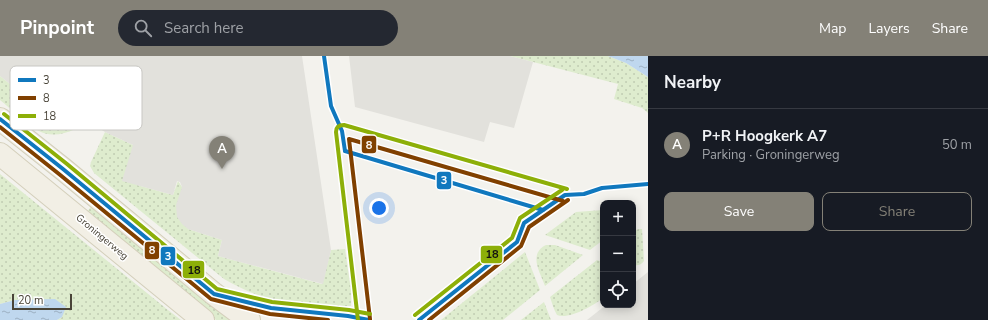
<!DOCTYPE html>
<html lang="en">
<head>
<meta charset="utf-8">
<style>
  body { margin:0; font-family:"Nunito Sans",sans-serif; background:#242831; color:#f1f3f6 }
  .controls { position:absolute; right:12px; bottom:12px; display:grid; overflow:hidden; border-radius:8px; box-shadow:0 2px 10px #0003 }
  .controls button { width:36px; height:36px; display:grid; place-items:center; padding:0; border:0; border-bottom:1px solid #363941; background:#171b24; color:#f1f3f6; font:20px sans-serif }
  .scale { position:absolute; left:12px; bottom:10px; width:60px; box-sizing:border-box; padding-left:4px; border:2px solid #494438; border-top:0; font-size:11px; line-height:14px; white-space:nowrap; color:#494438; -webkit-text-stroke:3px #fff; paint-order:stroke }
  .you { position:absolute; left:379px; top:152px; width:14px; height:14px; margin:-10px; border:3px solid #fff; border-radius:50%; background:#1a73e8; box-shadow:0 0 0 6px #1a73e833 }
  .badge { display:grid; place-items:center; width:26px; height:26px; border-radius:50%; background:#848177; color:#fff; font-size:13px; font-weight:700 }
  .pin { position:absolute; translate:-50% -33px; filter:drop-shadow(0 1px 2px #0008) }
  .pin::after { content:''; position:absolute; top:21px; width:14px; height:12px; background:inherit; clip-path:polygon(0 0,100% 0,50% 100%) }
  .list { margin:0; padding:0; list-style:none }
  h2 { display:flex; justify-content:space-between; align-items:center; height:52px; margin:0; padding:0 16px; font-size:17px }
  h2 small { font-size:13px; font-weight:400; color:#9ea1a6 }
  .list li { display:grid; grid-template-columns:26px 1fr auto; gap:12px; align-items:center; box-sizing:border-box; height:72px; padding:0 16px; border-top:1px solid #363941 }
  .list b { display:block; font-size:15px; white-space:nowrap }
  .list p { margin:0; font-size:13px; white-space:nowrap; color:#9ea1a6 }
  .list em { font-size:13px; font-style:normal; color:#9ea1a6 }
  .actions { display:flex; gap:8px; padding:12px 16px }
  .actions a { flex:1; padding:9px 0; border:1px solid #848177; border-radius:8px; text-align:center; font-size:14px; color:#848177 }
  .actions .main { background:#848177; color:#fff }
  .icon { flex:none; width:22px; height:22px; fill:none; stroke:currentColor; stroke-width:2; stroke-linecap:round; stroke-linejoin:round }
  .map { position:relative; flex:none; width:648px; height:264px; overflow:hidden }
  header { display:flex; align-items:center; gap:24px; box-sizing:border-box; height:56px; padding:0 20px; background:#848177; color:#fff }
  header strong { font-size:19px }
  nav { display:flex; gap:22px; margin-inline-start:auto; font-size:14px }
  .search { width:280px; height:36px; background:#242831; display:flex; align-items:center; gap:10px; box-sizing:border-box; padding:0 14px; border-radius:22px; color:#9ea1a6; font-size:15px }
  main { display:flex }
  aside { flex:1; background:#171b24 }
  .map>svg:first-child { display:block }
  .grass { fill:url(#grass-dots) }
  .parking { fill:#e2e1dc }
  .water { fill:url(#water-ripples) }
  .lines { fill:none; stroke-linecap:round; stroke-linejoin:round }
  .primary-casing { stroke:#d4cfbb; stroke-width:24 }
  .primary { stroke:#f2efe5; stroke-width:22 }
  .bus-1-casing { stroke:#fff; stroke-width:7 }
  .bus-2-casing { stroke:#fff; stroke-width:7 }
  .bus-3-casing { stroke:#fff; stroke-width:7 }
  .bus-1 { stroke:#1078be; stroke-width:4 }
  .bus-2 { stroke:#804000; stroke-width:4 }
  .bus-3 { stroke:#8daf08; stroke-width:4 }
  .labels { text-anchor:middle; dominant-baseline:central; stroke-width:3; stroke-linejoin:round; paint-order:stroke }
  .street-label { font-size:10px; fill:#494438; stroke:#fff }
  .key { fill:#fff; stroke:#c8c7c3; stroke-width:1 }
  .key-label { font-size:11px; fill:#494438 }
  .line-badge { stroke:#fff; stroke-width:1.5 }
  .badge-label { font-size:11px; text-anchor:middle; font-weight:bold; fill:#fff }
  .pale-badge-label { font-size:11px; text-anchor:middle; font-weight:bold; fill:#111 }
</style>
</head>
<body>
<header>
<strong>Pinpoint</strong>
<div class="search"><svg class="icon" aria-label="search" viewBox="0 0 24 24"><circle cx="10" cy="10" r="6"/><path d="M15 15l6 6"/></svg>Search here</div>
<nav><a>Map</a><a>Layers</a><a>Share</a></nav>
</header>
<main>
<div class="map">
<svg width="648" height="264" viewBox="0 0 648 264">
  <defs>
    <pattern id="grass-dots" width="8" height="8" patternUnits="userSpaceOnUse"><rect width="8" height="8" fill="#deecce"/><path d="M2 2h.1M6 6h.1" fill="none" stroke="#c0ccb2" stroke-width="1.8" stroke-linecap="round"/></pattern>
    <pattern id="water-ripples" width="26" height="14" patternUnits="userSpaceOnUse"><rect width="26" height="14" fill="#bfd7ee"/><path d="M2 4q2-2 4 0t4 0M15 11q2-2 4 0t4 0" fill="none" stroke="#9db0c2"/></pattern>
  </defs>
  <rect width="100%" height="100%" fill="#f3f2ed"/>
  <g class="grass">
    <path d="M510,0H608L626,7L648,21V57L642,52L614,43L618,28Z"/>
    <path d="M0,20L40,52L45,55L78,64L82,51L90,55L92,61C79,74 55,85 37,74C25,67 11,53 0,44Z"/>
    <path d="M105,76L133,89L137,129L173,139L178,125L182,131L188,173L222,184L218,200L322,228L331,194L345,193L351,234V250C303,250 266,248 224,223L94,117L90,110L91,106Z"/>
    <path d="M0,118L168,254L181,264H57L62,261L15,244L0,248Z"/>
    <path d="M93,148L235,264H216L84,160Z"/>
    <path d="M603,154V184L590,194L545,179L576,156Z"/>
    <path d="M639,173H642L644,205C641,209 638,210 633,209V175Z"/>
    <path d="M546,189H555L583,199L545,230C540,216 528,198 546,189Z"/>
    <path d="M525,196L540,234L503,264H441Z"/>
    <path d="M597,204L603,206V242C593,250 568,264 557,259C554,254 552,247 550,241Z"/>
    <path d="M544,246L551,264H521Z"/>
  </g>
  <g class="parking">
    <path d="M0,0H302L331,194L323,228L218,200L222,184L188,173L182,168L177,161L176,149L182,131L180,126L177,125L173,139L122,125L133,89L105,76L87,65L92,61L89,53L82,51L78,64L45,55L40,52L0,20Z"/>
    <path d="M349,0H510L533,6L514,72L490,66L484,86L355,51Z"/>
    <path d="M648,216V264H587L606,249H633V228Z"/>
  </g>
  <g class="water">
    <path d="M608,0H648V21L626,7Z"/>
    <path d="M55,243L66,251L62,261L57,264H0V248L15,244Z"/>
  </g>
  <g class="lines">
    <defs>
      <g id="primary">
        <path d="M0,63L63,113L214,238L249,264"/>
        <path d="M0,98L203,264"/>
      </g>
    </defs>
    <use href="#primary" class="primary-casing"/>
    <use href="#primary" class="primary"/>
    <defs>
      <g id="bus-1">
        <path d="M324,0L331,50L342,75L345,95"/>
        <path d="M0,63L63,113L214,238L271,252L348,260L369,264"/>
        <path d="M345,95L543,154"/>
        <path d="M419,264L517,186L524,167L565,139L584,138L602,132L648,128"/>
      </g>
      <g id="bus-2">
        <path d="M0,71L59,118L211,243L270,258L328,264"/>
        <path d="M370,263L349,83L563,145"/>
        <path d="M429,264L521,190L529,171L568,144"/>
      </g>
      <g id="bus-3">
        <path d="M4,58L67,108L217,233L272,246L349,254L370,258"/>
        <path d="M415,259L512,182L520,162L562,134"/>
        <path d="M358,264L336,76C336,71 339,69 344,69L567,133"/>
      </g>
    </defs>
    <use href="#bus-1" class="bus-1-casing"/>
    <use href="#bus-2" class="bus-2-casing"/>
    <use href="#bus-3" class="bus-3-casing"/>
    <use href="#bus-1" class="bus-1"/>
    <use href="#bus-2" class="bus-2"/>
    <use href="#bus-3" class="bus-3"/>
  </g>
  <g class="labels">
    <g class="street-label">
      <text transform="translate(102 181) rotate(40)">Groningerweg</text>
    </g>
  </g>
  <rect x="10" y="10" width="132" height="64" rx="6" class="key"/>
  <rect x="18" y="22" width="18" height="4" fill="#1078be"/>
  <rect x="18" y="40" width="18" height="4" fill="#804000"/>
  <rect x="18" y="58" width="18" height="4" fill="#8daf08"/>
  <g class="key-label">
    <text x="43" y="28">3</text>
    <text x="43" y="46">8</text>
    <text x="43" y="64">18</text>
  </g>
  <g class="line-badge">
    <rect x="361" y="79" width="16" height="19" rx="4" fill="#804000"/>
    <rect x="436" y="115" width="16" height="19" rx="4" fill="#1078be"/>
    <rect x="144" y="185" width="16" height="19" rx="4" fill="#804000"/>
    <rect x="480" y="189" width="23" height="19" rx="4" fill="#8daf08"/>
    <rect x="160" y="190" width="16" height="20" rx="4" fill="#1078be"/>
    <rect x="182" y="204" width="23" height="19" rx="4" fill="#8daf08"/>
  </g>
  <g class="badge-label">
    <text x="369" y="93">8</text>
    <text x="444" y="128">3</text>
    <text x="152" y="198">8</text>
    <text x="168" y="204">3</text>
  </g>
  <g class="pale-badge-label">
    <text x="492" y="202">18</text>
    <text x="194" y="218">18</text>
  </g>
</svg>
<div class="controls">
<button>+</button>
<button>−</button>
<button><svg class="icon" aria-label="locate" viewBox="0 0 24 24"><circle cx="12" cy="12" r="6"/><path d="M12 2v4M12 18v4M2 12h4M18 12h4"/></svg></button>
</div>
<div class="scale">20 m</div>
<div class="you"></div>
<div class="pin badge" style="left:222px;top:113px">A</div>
</div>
<aside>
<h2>Nearby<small></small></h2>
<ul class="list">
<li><span class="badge">A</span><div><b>P+R Hoogkerk A7</b><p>Parking · Groningerweg</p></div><em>50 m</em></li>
</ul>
<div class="actions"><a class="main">Save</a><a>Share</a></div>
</aside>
</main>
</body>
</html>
